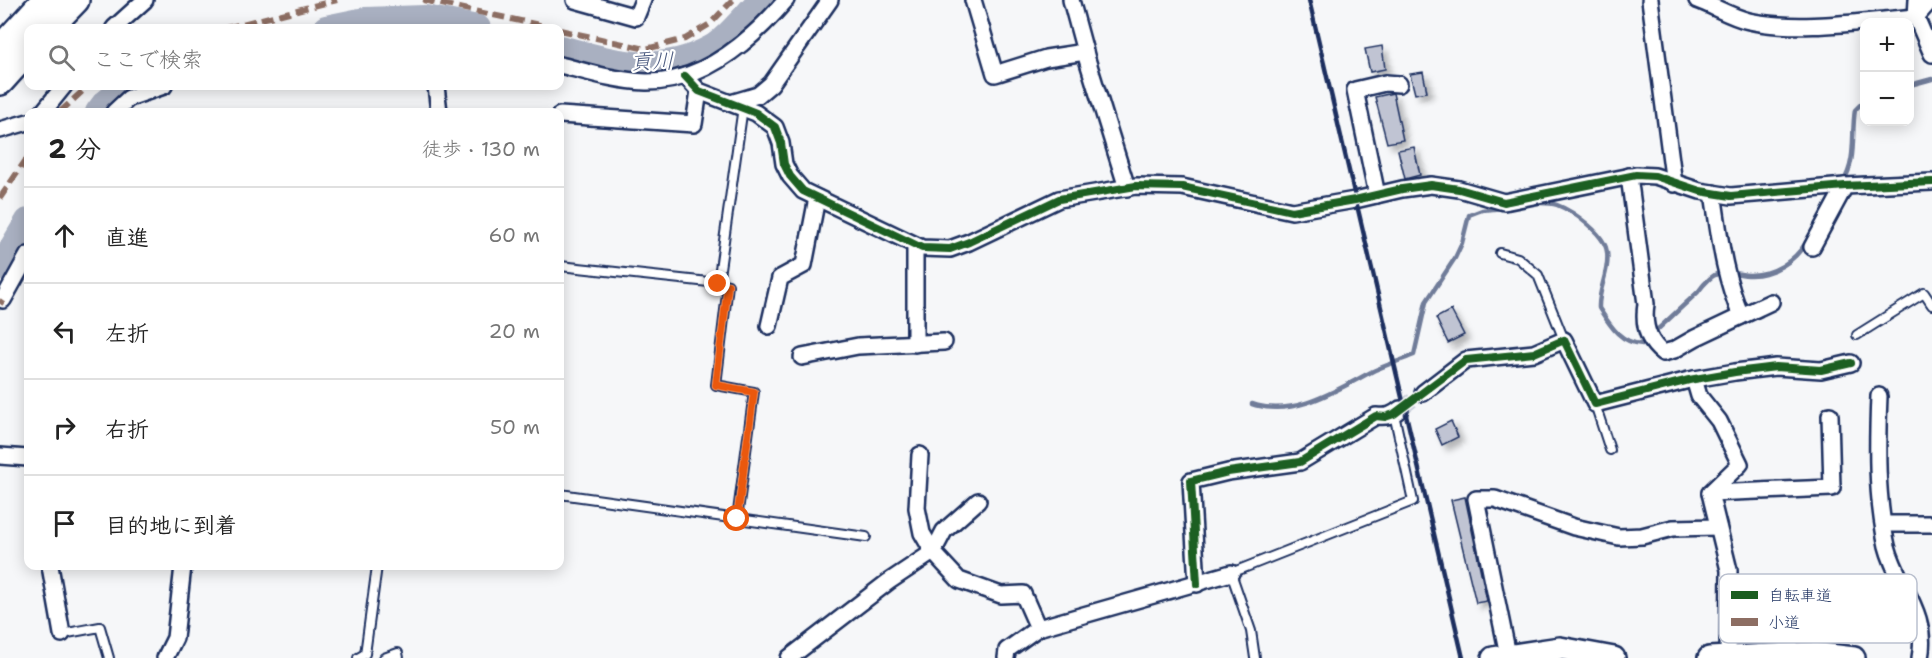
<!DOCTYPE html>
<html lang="ja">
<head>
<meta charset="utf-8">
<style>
  body { margin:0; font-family:"Shantell Sans","Klee One",sans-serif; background:#f6f6f6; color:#222 }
  .controls { position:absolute; right:18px; top:18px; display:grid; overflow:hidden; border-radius:12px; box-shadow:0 3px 15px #0003 }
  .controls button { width:54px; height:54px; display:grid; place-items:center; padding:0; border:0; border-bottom:2px solid #e0e0e0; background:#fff; color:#222; font:30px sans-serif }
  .stop { position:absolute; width:18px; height:18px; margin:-14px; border:4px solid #ea580c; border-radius:50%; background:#fff }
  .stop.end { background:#ea580c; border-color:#fff; box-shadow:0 2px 6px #0008 }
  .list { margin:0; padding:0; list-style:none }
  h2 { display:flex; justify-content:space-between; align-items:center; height:78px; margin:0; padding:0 24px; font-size:26px }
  h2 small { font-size:20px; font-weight:400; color:#767676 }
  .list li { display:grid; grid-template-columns:39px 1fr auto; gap:18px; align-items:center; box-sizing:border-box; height:96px; padding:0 24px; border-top:2px solid #e0e0e0 }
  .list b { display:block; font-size:22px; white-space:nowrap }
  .list em { font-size:20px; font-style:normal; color:#767676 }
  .icon { flex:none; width:33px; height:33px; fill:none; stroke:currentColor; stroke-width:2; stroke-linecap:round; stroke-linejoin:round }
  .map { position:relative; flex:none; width:1932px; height:658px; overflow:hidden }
  .search { position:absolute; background:#fff; box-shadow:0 3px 15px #0003; left:24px; top:24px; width:540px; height:66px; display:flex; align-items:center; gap:15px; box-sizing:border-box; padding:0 21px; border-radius:12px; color:#767676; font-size:22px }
  .panel { position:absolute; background:#fff; box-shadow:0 3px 15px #0003; left:24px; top:108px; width:540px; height:462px; border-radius:12px }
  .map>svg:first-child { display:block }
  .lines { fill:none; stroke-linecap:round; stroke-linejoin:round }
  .stream { stroke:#707c99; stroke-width:4.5 }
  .river { stroke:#a9b0c1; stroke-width:26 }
  .building { fill:#c0c4d3; stroke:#1b2f5e; stroke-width:1.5; filter:url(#shadow) }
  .street-tunnel { stroke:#cacfda; stroke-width:15; stroke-dasharray:15 8; stroke-linecap:butt }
  .lane-casing { stroke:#1b2f5e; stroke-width:12 }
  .street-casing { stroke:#1b2f5e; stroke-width:20 }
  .secondary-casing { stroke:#1b2f5e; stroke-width:26 }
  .highway-casing { stroke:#1b2f5e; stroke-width:32 }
  .lane { stroke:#fff; stroke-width:8 }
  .street { stroke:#fff; stroke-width:15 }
  .secondary { stroke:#fff; stroke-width:21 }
  .highway { stroke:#fff; stroke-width:27 }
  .rail { stroke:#1b2f5e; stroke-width:4.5 }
  .quiet { stroke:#8d6e63; stroke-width:6; stroke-dasharray:12 6; stroke-linecap:butt }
  .cycleway-casing { stroke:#fff; stroke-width:11 }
  .cycleway { stroke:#1b5e20; stroke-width:8 }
  .route { stroke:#ea580c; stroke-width:8 }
  .labels { text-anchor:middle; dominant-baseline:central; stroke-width:4.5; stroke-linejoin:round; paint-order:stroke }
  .water-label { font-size:22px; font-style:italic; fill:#4d5c81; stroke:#fff }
  .key { fill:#fff; stroke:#bbc1cf; stroke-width:1.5 }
  .key-label { font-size:16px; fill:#1b2f5e }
</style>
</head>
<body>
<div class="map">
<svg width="1932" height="658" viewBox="0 0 1932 658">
  <defs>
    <filter id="shadow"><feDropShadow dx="5.5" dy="5.5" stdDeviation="3" flood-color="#0004"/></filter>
  </defs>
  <rect width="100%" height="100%" fill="#f6f7f9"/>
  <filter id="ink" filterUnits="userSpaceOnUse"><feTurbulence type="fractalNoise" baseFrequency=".0167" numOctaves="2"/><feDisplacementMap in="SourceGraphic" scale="12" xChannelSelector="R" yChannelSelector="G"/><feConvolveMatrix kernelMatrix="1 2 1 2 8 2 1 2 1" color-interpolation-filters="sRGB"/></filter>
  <g filter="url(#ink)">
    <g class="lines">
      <g class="stream">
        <path d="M1910,85L1932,79"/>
        <path d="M1843,182C1857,160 1851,134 1855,110L1864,101"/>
        <path d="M1533,203C1541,203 1549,202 1557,205C1573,211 1605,234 1607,252C1610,271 1598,289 1599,308C1610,325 1620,343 1642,344L1698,292C1703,285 1710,276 1719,273C1728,271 1739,274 1748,275C1773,276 1795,261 1807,241"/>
        <path d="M1252,404C1293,418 1335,391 1371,372C1385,365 1400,361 1414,355L1426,302L1455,258L1462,243L1469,215L1482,210L1504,208"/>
      </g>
      <g class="river">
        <path d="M326,28L365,20L425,18L478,28"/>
        <path d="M560,48C613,62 658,77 711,48C726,40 748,13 760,0"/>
        <path d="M98,112L104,104L126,86"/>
        <path d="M0,268L28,221"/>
      </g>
    </g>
    <g class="building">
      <path d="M1382,46L1385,69L1370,72L1365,49Z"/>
      <path d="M1423,72L1427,92L1415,94L1410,74Z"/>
      <path d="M1393,93L1403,140L1387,143L1375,97Z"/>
      <path d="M1414,147L1420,175L1405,179L1398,150Z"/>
      <path d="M1451,310L1464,335L1448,343L1436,318Z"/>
      <path d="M1451,421L1458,437L1442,445L1435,429Z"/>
      <path d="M1465,497L1487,601L1476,603L1451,500Z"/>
    </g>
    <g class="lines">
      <path class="street-tunnel" d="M1400,409L1423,393"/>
      <defs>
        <g id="lane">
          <path d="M1500,253L1518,258L1538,275L1564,340"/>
          <path d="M560,266L718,283"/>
          <path d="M1857,335L1924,293L1932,305"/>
          <path d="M1595,404L1610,450"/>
          <path d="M560,494L866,537"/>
          <path d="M737,519L754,392L716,385L728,285L718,283L743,107"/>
          <path d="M62,634L100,627L109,658"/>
          <path d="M358,658L365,654L377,566"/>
          <path d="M384,658L398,653L399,658"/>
          <path d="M1255,658L1251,631L1231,573L1413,501L1394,414"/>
        </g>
        <g id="street">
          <path d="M575,0L636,17L643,0"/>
          <path d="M973,0L995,74L1046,58L1085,52"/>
          <path d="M1071,0L1087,59L1127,188"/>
          <path d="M1650,0L1674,184"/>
          <path d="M1697,0C1714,6 1731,17 1749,21C1798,32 1865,21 1916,17L1931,0"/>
          <path d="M1917,0L1916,17L1932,54"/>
          <path d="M114,28L145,0"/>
          <path d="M560,65C588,72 617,81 646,82C703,83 751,41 786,0"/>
          <path d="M685,76L699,91L756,113L775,127L781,143L784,164L790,176L803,191L922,248L950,249L969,242L1059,199L1136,186L1182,187L1292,211L1355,200L1402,189L1431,185L1459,189L1504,202L1636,175L1655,176L1700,191L1731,196L1845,186L1932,182"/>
          <path d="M436,86L439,112"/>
          <path d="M734,102L758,95L771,84L830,0"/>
          <path d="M43,112L64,86"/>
          <path d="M114,112L129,98L164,86"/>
          <path d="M560,115L694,124L699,91"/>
          <path d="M0,130L28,122"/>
          <path d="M1629,176L1646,304C1643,324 1647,341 1663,353L1674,350L1695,338L1771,302"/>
          <path d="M1713,193C1720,238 1723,273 1741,316"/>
          <path d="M1377,195L1355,90L1385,83L1399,84"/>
          <path d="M915,245V344"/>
          <path d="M1812,247L1845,186"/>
          <path d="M3,300L28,255"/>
          <path d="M769,326L780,278L804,265L817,198"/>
          <path d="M802,357L858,346L944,342"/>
          <path d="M1694,379L1699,396L1719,421L1740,464L1710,493L1729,570L1728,657"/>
          <path d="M1423,393L1466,360L1534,353L1564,340L1595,404L1689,380L1735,372L1776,367L1821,370L1851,363"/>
          <path d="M1879,396C1877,445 1876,497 1887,546C1897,586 1929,612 1920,658"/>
          <path d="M920,455L917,508L922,533L933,552L959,580L1001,595L1023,594L1038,628"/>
          <path d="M0,456L28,458"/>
          <path d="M1710,493L1832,488L1830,415"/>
          <path d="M1884,524H1932"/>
          <path d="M50,566L62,634"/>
          <path d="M1197,584L1191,481L1228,472L1300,462L1376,416C1387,417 1392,416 1400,409"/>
          <path d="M1508,655L1476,499H1495L1574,527L1619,537L1642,536L1673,528L1718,527"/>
          <path d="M165,658L175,638L183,566"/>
          <path d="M789,658L888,582L933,552L944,531L978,501"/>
          <path d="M1006,658L1007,650L1038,628L1231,573"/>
        </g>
        <g id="secondary">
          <path d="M1493,658L1560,648L1614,658"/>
          <path d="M1709,658L1812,653L1854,658"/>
        </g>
        <g id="highway">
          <path d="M48,28L75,0"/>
          <path d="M0,50L46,0"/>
          <path d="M0,81L28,50"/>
        </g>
      </defs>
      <use href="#lane" class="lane-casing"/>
      <use href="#street" class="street-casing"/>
      <use href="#secondary" class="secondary-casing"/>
      <use href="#highway" class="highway-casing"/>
      <use href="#lane" class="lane"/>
      <use href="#street" class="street"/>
      <use href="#secondary" class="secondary"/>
      <use href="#highway" class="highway"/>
      <path class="rail" d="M1309,0L1463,658"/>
      <g class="quiet">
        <path d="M423,0L553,28"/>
        <path d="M226,28L337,0"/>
        <path d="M560,30L646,49L685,39L710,24L733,0"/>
        <path d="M60,112L88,86"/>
        <path d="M0,198L28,157"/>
        <path d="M0,304L3,300"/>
      </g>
      <defs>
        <g id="cycleway">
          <path d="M685,76L699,91L756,113L775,127L781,143L784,164L790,176L803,191L922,248L950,249L969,242L1059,199L1136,186L1182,187L1292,211L1355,200L1402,189L1431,185L1459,189L1504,202L1636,175L1655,176L1700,191L1731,196L1845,186L1932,182"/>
          <path d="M1197,584L1191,481L1228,472L1300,462L1376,416L1385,417L1394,414L1466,360L1534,353L1564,340L1595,404L1689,380L1735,372L1776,367L1821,370L1851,363"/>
        </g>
      </defs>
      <use href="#cycleway" class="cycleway-casing"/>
      <use href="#cycleway" class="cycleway"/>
    </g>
  </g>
  <g class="lines" filter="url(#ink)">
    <path class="route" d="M718,284L728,285L716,385L754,392L737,519"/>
  </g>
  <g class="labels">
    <g class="water-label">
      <text transform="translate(652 61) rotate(-1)">貢川</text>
    </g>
  </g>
  <rect x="1719" y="574" width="198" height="69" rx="9" class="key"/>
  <rect x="1731" y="591" width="27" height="8" fill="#1b5e20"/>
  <rect x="1731" y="618" width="27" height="8" fill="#8d6e63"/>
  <g class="key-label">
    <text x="1768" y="601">自転車道</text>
    <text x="1768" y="628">小道</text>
  </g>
</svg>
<div class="controls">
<button>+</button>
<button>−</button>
</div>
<div class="stop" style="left:737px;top:519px"></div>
<div class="stop end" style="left:718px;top:284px"></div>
<div class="search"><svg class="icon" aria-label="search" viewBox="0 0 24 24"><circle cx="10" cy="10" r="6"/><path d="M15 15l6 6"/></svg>ここで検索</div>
<section class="panel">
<h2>2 分<small>徒歩 · 130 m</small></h2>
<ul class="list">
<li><svg class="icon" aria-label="ahead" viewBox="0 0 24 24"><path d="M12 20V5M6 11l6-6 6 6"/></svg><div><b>直進</b></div><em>60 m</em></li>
<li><svg class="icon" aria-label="left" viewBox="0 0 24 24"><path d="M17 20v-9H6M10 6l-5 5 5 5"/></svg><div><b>左折</b></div><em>20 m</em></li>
<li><svg class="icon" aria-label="right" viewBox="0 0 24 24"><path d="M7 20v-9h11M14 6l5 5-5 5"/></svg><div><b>右折</b></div><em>50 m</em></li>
<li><svg class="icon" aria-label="arrive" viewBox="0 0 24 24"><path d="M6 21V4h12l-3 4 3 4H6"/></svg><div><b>目的地に到着</b></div></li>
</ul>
</section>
</div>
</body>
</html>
